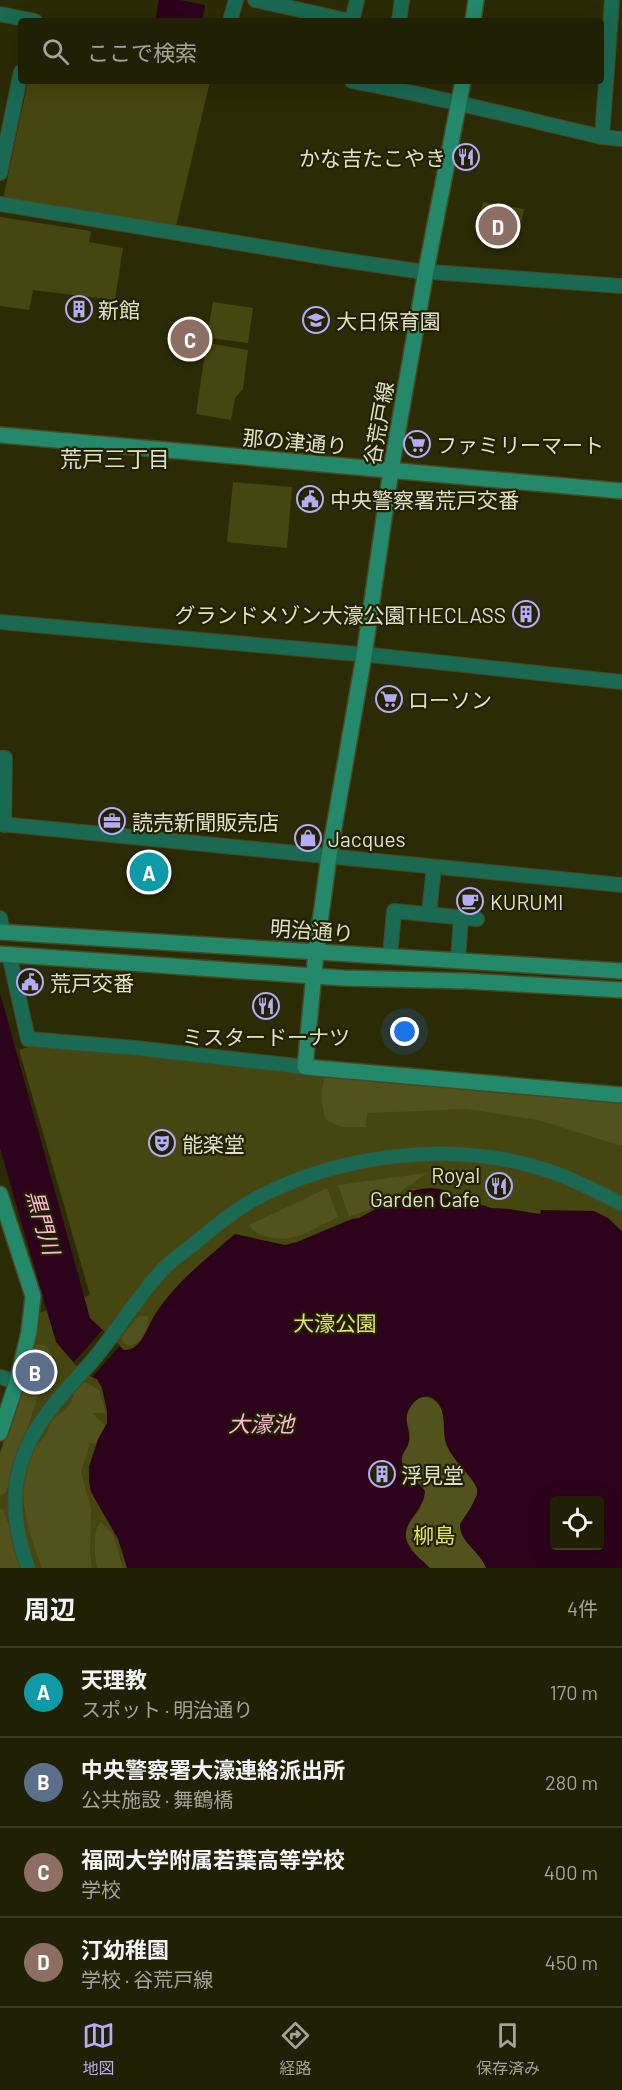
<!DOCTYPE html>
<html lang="ja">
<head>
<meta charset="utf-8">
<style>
  body { margin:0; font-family:Barlow,"Noto Sans JP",sans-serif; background:#28280e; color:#f1f3f6 }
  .controls { position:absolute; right:18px; bottom:18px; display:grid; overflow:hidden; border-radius:6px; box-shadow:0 6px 24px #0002 }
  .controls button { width:54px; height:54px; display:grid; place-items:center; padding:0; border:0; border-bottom:2px solid #3d3e26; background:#202004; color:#f1f3f6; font:30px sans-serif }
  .you { position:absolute; left:405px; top:1032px; width:21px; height:21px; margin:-15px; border:4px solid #fff; border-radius:50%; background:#1a73e8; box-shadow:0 0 0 9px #1a73e833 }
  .badge { display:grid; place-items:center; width:39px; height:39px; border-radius:50%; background:#b5acf8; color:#fff; font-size:20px; font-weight:700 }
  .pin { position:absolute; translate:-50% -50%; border:3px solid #fff; box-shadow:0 2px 6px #0006 }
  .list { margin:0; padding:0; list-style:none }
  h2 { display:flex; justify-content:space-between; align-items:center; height:78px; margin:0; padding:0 24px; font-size:26px }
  h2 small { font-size:20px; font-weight:400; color:#a2a39a }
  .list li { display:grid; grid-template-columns:39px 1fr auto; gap:18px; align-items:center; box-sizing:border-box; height:90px; padding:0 24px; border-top:2px solid #3d3e26 }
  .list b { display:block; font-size:22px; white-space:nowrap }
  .list p { margin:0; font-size:20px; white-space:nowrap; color:#a2a39a }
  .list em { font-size:20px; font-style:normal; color:#a2a39a }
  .icon { flex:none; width:33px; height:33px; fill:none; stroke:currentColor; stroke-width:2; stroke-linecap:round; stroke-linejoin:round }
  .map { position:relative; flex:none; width:622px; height:1568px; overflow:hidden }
  .search { position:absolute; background:#202004; box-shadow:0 6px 24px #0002; left:18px; right:18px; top:18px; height:66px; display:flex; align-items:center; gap:15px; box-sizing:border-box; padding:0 21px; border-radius:6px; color:#a2a39a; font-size:22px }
  .sheet { height:438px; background:#202004 }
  nav { display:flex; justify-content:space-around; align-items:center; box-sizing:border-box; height:84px; border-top:2px solid #3d3e26; background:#202004; font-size:16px; color:#a2a39a }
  nav a { display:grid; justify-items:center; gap:3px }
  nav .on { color:#b5acf8 }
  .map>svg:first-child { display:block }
  .green { fill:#464610; fill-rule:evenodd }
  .forest { fill:#52521c }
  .water { fill:#2c031b; fill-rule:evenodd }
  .pier { fill:#2b2b05 }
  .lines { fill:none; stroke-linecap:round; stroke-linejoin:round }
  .street-casing { stroke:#484825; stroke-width:16 }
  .secondary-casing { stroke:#484825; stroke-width:18 }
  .street { stroke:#1a6952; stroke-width:14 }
  .secondary { stroke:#24886b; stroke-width:15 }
  .labels { text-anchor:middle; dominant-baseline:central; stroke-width:4.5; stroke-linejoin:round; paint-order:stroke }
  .poi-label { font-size:21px; fill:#dfe0cb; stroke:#222100; text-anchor:start }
  .street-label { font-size:21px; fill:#dfe0cb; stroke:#222100 }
  .park-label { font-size:21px; fill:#e5e55f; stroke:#222100 }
  .neighbourhood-label { font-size:22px; fill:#dfe0cb; stroke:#222100 }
  .water-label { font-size:22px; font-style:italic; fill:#ffb7d9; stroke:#222100 }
</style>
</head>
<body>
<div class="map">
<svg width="622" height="1568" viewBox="0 0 622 1568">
  <rect width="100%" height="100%" fill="#2b2b05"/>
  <g class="green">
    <path d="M28,81H210L176,226L3,199Z"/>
    <path d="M483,202L524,209L519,236L478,229Z"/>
    <path d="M0,217L91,231L89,242L123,248L115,300L33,290L29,310L0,306Z"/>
    <path d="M213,302L253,308L248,343L210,338L207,335Z"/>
    <path d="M208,343L248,350L243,389L235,398L231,420L196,414L206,346Z"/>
    <path d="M233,482L292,487L287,548L227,542Z"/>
    <path d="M32,1046L130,1052L622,1101V1568H0V1453L39,1313L90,1295L19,1050ZM554,1500H600V1546H554Z"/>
  </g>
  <g class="forest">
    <path d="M326,1074L622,1103V1146L538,1120L467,1109L367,1113L366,1127H342L326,1120C321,1105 320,1090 326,1074Z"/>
    <path d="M427,1173C403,1190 378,1210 349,1216L338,1185Z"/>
    <path d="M327,1188L338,1217C313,1229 293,1245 265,1236C257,1233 254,1232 249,1225Z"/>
    <path d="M141,1316H148C150,1327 141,1342 131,1346L123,1343L122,1337L135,1319Z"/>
    <path d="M44,1344C52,1353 58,1363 49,1373H36L29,1367L35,1345Z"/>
    <path d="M85,1382L99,1390L106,1413H92L111,1431L113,1445L90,1443L81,1472L91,1509L90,1551L92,1568H42C29,1532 14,1493 30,1455C34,1447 42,1441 47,1433C49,1429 50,1424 52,1420C63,1412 73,1406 74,1391Z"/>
    <path d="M33,1391L38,1396L6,1492L0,1496V1454L20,1396L24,1392Z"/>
    <path d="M423,1397C451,1400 440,1426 448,1444C451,1450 453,1456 456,1461C463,1471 477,1479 477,1492C476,1503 466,1515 460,1524L470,1546L484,1561L486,1568H430C406,1545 395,1539 420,1509L402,1460L410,1432L406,1418L408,1409L415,1399Z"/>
    <path d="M0,1508L4,1511L22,1568H0Z"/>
    <path d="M101,1522L113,1534L123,1568H97C95,1555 91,1532 101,1522Z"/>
  </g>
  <g class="water">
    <path d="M159,0H180L205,5L202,21H155Z"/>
    <path d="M0,993L90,1318L124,1350C142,1351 147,1326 156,1313C176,1282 207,1258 235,1234L285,1245L297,1242L352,1219L359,1218C386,1205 412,1182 444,1190L443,1197L479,1204L491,1208L509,1209L540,1214L541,1210L594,1211L608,1218L622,1231V1568H486C481,1552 459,1542 460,1524L471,1507L477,1495V1488C469,1472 454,1462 447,1446C441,1432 448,1415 437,1402C425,1389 410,1402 407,1415C405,1424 411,1432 409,1442C407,1450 400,1454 402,1463C407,1483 416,1477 425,1491C424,1515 395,1524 410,1547C414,1555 424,1562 430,1568H127L118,1539L91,1492L89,1481V1467L98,1439L107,1423V1412L102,1388L97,1379C81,1374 67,1354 56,1342L0,1148ZM554,1500H600V1546H554Z"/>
  </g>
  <path class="pier" d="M102,1330L120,1346L92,1377L74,1362Z"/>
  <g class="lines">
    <defs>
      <g id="street">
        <path d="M255,0L350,21"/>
        <path d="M0,14L35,21"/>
        <path d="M230,21L236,0"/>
        <path d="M352,21L357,0"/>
        <path d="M399,21L402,0"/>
        <path d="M352,81C436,96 519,118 602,137L622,139"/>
        <path d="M602,137L612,0"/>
        <path d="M0,173L21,72"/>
        <path d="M0,204L336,259L417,271L622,286"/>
        <path d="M0,622L380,656L622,682"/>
        <path d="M0,758H5L4,825"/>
        <path d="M0,824L622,885"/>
        <path d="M429,914L434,867"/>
        <path d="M0,918L3,932"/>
        <path d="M9,954L28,1039L135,1048L305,1067"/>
        <path d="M390,956L394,911L477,919"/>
        <path d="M458,960L461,917"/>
        <path d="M0,1377L17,1382"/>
        <path d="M28,1568C6,1508 11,1458 52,1407C65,1390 80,1375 94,1359C118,1330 137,1297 163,1269C172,1260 184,1252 195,1243C213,1228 232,1212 253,1200C337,1155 447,1140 539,1168C568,1176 595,1191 622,1204"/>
      </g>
      <g id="secondary">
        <path d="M473,21L476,0"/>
        <path d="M463,81L426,271L391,470L364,656L329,856L316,952L305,1067L622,1095"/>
        <path d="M0,435L622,491"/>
        <path d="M0,932L622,971"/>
        <path d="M0,954L343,978L466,981L622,990"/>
        <path d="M0,1194L33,1296L29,1332L17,1382L0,1433"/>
      </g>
    </defs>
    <use href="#street" class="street-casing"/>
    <use href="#secondary" class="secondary-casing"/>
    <use href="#street" class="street"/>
    <use href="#secondary" class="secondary"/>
  </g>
  <defs>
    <symbol id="restaurant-ring" viewBox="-11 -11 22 22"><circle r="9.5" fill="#222100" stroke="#b5acf8" stroke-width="1.5"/><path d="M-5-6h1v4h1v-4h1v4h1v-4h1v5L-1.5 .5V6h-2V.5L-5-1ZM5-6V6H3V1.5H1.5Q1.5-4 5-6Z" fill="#b5acf8"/></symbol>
    <symbol id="building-ring" viewBox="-11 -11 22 22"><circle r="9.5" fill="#222100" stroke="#b5acf8" stroke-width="1.5"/><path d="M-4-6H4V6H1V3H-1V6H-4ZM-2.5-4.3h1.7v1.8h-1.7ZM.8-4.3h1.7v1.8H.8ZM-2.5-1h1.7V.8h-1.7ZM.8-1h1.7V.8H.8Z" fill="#b5acf8"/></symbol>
    <symbol id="school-ring" viewBox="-11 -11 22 22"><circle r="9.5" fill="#222100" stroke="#b5acf8" stroke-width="1.5"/><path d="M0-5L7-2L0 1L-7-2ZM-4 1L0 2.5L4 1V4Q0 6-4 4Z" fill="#b5acf8"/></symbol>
    <symbol id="supermarket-ring" viewBox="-11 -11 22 22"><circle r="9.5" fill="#222100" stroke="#b5acf8" stroke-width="1.5"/><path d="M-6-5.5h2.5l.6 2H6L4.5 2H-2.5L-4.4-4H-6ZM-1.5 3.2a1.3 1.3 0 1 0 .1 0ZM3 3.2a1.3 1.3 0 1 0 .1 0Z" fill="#b5acf8"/></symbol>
    <symbol id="civic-ring" viewBox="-11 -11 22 22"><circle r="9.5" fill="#222100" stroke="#b5acf8" stroke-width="1.5"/><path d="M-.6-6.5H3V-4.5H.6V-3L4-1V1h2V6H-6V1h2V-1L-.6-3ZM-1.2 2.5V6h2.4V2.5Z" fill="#b5acf8"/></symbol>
    <symbol id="office-ring" viewBox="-11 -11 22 22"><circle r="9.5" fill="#222100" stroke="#b5acf8" stroke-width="1.5"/><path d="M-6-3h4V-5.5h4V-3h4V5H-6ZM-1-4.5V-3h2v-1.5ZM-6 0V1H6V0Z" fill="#b5acf8"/></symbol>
    <symbol id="shop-ring" viewBox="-11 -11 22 22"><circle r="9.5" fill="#222100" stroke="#b5acf8" stroke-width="1.5"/><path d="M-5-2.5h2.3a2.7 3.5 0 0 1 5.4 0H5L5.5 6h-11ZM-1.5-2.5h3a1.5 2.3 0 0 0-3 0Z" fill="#b5acf8"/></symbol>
    <symbol id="cafe-ring" viewBox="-11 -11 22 22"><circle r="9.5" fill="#222100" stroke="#b5acf8" stroke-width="1.5"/><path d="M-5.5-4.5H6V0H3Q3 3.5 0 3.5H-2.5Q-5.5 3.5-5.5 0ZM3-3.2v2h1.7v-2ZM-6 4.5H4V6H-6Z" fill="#b5acf8"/></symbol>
    <symbol id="theatre-ring" viewBox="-11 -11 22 22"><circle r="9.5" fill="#222100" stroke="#b5acf8" stroke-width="1.5"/><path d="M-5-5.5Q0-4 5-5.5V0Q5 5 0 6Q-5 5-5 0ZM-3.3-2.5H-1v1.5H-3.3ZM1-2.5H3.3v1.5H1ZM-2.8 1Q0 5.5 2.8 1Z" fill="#b5acf8"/></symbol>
  </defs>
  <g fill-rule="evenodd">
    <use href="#restaurant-ring" x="451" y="142" width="30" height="30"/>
    <use href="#building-ring" x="64" y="294" width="30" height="30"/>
    <use href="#school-ring" x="301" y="305" width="30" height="30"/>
    <use href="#supermarket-ring" x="402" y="429" width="30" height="30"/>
    <use href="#civic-ring" x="295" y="484" width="30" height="30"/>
    <use href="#building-ring" x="511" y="599" width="30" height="30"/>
    <use href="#supermarket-ring" x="374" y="684" width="30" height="30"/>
    <use href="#office-ring" x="97" y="806" width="30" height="30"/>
    <use href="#shop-ring" x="293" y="823" width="30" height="30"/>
    <use href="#cafe-ring" x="455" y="886" width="30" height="30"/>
    <use href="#civic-ring" x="15" y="967" width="30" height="30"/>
    <use href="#restaurant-ring" x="251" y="991" width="30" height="30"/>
    <use href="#theatre-ring" x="147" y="1128" width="30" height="30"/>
    <use href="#restaurant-ring" x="484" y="1171" width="30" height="30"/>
    <use href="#building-ring" x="367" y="1459" width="30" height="30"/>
  </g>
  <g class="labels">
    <g class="poi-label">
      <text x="446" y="157" text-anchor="end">かな吉たこやき</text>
      <text x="98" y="309">新館</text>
      <text x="336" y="320">大日保育園</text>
      <text x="436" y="444">ファミリーマート</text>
      <text x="330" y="499">中央警察署荒戸交番</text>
      <text x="506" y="614" text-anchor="end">グランドメゾン大濠公園THECLASS</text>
      <text x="408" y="699">ローソン</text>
      <text x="132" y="821">読売新聞販売店</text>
      <text x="328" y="838">Jacques</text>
      <text x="490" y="901">KURUMI</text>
      <text x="50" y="982">荒戸交番</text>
      <text x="266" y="1036" text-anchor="middle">ミスタードーナツ</text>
      <text x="182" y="1143">能楽堂</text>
      <text x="480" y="1174" text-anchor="end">Royal<tspan x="480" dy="24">Garden Cafe</tspan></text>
      <text x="401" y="1474">浮見堂</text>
    </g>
    <g class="street-label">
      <text transform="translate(378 423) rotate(-80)">谷荒戸線</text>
      <text transform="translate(295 441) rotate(5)">那の津通り</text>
      <text transform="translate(312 930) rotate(4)">明治通り</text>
    </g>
    <g class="park-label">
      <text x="335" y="1322">大濠公園</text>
      <text x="434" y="1534">柳島</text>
    </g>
    <g class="neighbourhood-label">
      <text x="115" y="458">荒戸三丁目</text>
    </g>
    <g class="water-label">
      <text transform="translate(44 1222) rotate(74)">黒門川</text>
      <text x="261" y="1423">大濠池</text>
    </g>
  </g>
</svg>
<div class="controls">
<button><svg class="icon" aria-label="locate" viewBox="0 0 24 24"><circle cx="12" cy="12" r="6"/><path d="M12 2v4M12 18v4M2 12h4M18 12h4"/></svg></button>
</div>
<div class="you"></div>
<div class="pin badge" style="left:149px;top:872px;background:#0f9aa8">A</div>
<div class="pin badge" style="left:35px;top:1372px;background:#5c6f8a">B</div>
<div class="pin badge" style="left:190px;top:339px;background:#8d6e63">C</div>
<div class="pin badge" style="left:498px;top:226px;background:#8d6e63">D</div>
<div class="search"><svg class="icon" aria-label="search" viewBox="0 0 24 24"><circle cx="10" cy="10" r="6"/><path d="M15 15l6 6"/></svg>ここで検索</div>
</div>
<section class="sheet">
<h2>周辺<small>4件</small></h2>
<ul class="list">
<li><span class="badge" style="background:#0f9aa8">A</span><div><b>天理教</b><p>スポット · 明治通り</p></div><em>170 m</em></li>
<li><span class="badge" style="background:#5c6f8a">B</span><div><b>中央警察署大濠連絡派出所</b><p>公共施設 · 舞鶴橋</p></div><em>280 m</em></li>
<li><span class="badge" style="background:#8d6e63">C</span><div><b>福岡大学附属若葉高等学校</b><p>学校</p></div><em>400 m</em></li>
<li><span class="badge" style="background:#8d6e63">D</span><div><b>汀幼稚園</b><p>学校 · 谷荒戸線</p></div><em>450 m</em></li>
</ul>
</section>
<nav>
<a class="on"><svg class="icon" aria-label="map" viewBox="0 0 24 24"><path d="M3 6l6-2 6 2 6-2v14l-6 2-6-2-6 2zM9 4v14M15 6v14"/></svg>地図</a>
<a><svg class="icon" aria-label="directions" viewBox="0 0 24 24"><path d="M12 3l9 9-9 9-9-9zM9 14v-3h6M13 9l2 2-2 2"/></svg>経路</a>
<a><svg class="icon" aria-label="saved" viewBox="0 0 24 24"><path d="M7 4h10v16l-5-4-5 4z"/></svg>保存済み</a>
</nav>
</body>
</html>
